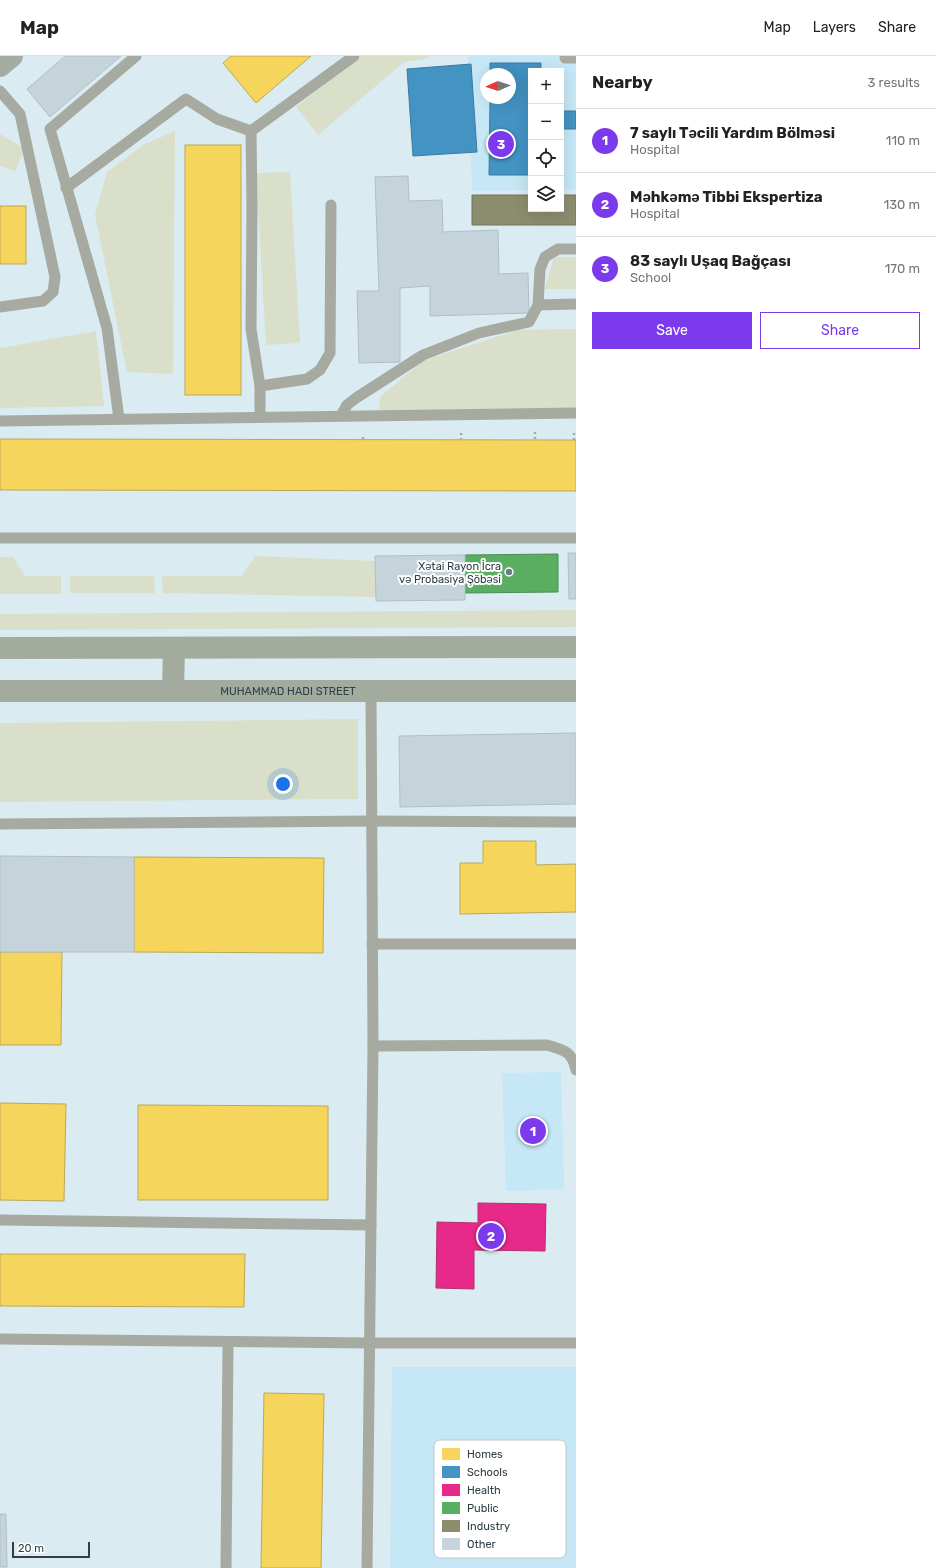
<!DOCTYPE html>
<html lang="en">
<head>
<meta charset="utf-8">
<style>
  body { margin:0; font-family:Rubik,sans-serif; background:#f2f2f2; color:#222 }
  .controls { position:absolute; right:12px; top:12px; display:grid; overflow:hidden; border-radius:0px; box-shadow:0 4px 16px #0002 }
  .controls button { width:36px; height:36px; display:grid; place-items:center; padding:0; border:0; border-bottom:1px solid #e0e0e0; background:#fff; color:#222; font:20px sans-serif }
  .compass { position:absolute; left:480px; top:12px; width:36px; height:36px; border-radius:50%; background:#fff; box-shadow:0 4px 16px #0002; rotate:267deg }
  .scale { position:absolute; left:12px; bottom:10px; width:78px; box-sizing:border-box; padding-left:4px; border:2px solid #304047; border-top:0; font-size:11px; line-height:14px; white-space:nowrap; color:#304047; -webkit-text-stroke:3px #fff; paint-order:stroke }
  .you { position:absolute; left:283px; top:728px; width:14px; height:14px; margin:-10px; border:3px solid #fff; border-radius:50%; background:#1a73e8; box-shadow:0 0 0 6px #1a73e833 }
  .badge { display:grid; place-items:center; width:26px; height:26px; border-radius:50%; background:#7c3aed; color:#fff; font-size:13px; font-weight:700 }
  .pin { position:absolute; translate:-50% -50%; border:2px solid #fff; box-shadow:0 1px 4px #0006 }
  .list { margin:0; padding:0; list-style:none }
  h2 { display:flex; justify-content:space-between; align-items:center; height:52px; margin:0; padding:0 16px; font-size:17px }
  h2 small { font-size:13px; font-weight:400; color:#767676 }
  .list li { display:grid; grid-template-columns:26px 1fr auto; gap:12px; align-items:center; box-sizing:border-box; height:64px; padding:0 16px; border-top:1px solid #e0e0e0 }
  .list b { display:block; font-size:15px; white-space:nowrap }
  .list p { margin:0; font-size:13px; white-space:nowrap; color:#767676 }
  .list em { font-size:13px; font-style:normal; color:#767676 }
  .actions { display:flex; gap:8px; padding:12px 16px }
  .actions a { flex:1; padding:9px 0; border:1px solid #7c3aed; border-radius:0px; text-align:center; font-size:14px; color:#7c3aed }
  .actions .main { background:#7c3aed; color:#fff }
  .icon { flex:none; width:22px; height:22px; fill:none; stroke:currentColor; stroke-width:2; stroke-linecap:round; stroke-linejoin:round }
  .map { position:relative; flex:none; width:576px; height:1512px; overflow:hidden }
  header { display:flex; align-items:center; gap:24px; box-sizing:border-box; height:56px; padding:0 20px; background:#fff; border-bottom:1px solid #e0e0e0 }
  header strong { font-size:19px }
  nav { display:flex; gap:22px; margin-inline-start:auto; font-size:14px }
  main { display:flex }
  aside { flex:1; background:#fff }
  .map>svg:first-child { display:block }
  .built { fill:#c6e7f6; fill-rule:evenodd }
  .green { fill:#dadfc9 }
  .homes { fill:#f6d55c; stroke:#bba856 }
  .schools { fill:#4393c3; stroke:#3d7a9e }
  .health { fill:#e7298a; stroke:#b03076 }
  .public { fill:#5aae61; stroke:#4d8d59 }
  .industry { fill:#8c8c6e; stroke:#707562 }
  .building { fill:#c5d4db; stroke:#b1bfc5 }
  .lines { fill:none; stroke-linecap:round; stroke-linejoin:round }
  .path { stroke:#a4aaa3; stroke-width:2.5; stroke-dasharray:2 3; stroke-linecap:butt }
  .lane { stroke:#a7aaa0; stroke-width:11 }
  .secondary { stroke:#a3aa9e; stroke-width:22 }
  .primary { stroke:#a5aca3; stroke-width:22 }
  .poi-dot { fill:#6c7c83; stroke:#fff; stroke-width:1.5 }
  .labels { text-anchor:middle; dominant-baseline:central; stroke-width:4; stroke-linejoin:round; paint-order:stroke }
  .poi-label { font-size:11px; fill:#304047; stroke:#fff; text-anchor:end }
  .street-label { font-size:11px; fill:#304047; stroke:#fff }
  .key { fill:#fff; stroke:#c1c6c8; stroke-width:1 }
  .key-label { font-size:11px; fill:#304047 }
</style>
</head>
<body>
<header>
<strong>Map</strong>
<nav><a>Map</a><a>Layers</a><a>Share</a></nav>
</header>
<main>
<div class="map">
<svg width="576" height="1512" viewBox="0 0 576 1512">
  <rect width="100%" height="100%" fill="#daebf2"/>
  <g class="built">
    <path d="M468,0H576V133L561,134V15H531V134L472,135ZM486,18H510V42H486Z"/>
    <path d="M561,1016L564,1133L506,1135L502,1017Z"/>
    <path d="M392,1311H576V1512H390Z"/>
  </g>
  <g class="green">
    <path d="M361,0H429L425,3L404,6L318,79L296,51Z"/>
    <path d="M175,75L173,318L127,316L95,159L107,116L143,89Z"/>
    <path d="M0,78L25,93L15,115L0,110Z"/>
    <path d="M290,116L300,287L266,289L256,117Z"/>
    <path d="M554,201H576V233H545Z"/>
    <path d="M576,273V352L379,355L380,341L423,305L518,274Z"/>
    <path d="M96,275L104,350L0,352V292Z"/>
    <path d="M255,500L375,505L376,541L163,537L162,520H242Z"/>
    <path d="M0,501H13L25,520H61V538H0Z"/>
    <path d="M70,520H154L155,537H70Z"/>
    <path d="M576,554V571L0,574V558Z"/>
    <path d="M358,663V743L0,746V667Z"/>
  </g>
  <g class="homes">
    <path d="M231,0H311L256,47L223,7Z"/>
    <rect x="185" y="89" width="56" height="250"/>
    <rect x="0" y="150" width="26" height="58"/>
    <path d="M0,383L576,384V435L0,434Z"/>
    <path d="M483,785H536V809L576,808V856L460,858V807H483Z"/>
    <path d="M134,801L324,802L323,897L134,896Z"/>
    <path d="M0,896H62L61,989H0Z"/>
    <path d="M0,1047L66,1048L64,1145L0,1144Z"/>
    <path d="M138,1049L328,1050V1144H138Z"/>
    <path d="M0,1198H245L244,1251L0,1250Z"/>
    <path d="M264,1337L324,1338L321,1512H261Z"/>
  </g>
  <g class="schools">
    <path d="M490,7H541V15H531V119H489L490,42H510V18H490Z"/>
    <path d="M471,8L477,96L413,100L407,13Z"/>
    <rect x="561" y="55" width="15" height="18"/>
  </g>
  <path class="health" d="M478,1147L546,1148L545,1195L474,1194V1233L436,1232L437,1166L478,1167Z"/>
  <path class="public" d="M558,498V536L465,537V499Z"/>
  <path class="industry" d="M472,139H531V153H561V139H576V169H472Z"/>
  <g class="building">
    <path d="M65,0H121L50,61L27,33Z"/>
    <path d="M408,120L409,145L442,144L443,176L498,174L499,218L528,217L529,257L430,260V230L400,232V306L359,307L357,235H379L375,121Z"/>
    <path d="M568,497H576V543H569Z"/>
    <path d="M465,499V544L376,545L375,500Z"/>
    <path d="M576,677V748L400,751L399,680Z"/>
    <path d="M0,800L134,801V896H0Z"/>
    <path d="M0,1458H6L7,1511H0Z"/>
  </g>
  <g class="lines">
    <g class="path">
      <path d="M535,376V384"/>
      <path d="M461,377V383"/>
      <path d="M363,383V378"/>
      <path d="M574,384V376"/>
    </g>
    <g class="lane">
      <path d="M565,2H576"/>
      <path d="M0,35L20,58L55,221L53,236L43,245L0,251"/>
      <path d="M251,75L354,0"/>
      <path d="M66,132L186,43L217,63L251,75L252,151L251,273L260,330V361"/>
      <path d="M538,249L576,248"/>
      <path d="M260,330L307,323L320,314L330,297L331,149"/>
      <path d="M341,360L347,349L356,342L423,299L479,277L529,266L538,249L540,213L545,201L558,193H576"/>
      <path d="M119,363L107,272L50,73L136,0"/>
      <path d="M0,365L576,357"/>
      <path d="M0,482H576"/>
      <path d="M0,768L371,765L576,766"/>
      <path d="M372,888H576"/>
      <path d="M373,990L547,989C564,994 572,995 576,1014"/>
      <path d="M0,1164L371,1169"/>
      <path d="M0,1283L370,1287H576"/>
      <path d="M226,1512L228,1286"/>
      <path d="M367,1512L373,990L371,635"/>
    </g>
    <g class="secondary">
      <path d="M0,592L576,591"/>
      <path d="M173,634L174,592"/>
      <path id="s1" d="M0,635H576"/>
    </g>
    <path class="primary" d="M0,10L12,0"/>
  </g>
  <circle class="poi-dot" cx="509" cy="516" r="4"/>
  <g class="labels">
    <g class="poi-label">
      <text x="501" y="510">Xətai Rayon İcra<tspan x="501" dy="13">və Probasiya Şöbəsi</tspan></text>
    </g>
    <g class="street-label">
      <text stroke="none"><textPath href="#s1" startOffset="288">MUHAMMAD HADI STREET</textPath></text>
    </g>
  </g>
  <rect x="434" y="1384" width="132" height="118" rx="6" class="key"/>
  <rect x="442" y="1392" width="18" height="12" fill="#f6d55c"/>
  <rect x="442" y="1410" width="18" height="12" fill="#4393c3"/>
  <rect x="442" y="1428" width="18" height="12" fill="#e7298a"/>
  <rect x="442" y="1446" width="18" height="12" fill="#5aae61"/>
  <rect x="442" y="1464" width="18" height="12" fill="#8c8c6e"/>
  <rect x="442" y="1482" width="18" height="12" fill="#c5d4db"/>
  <g class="key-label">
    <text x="467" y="1402">Homes</text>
    <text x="467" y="1420">Schools</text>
    <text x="467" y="1438">Health</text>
    <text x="467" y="1456">Public</text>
    <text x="467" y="1474">Industry</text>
    <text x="467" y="1492">Other</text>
  </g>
</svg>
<div class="controls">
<button>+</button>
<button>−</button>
<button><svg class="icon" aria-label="locate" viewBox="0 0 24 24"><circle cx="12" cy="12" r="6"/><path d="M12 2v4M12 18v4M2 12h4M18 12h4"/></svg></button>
<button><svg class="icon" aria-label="layers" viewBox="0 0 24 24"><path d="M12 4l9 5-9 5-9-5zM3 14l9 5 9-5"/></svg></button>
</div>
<svg class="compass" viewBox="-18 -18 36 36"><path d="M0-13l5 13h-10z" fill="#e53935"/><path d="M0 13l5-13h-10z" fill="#767676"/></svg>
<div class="scale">20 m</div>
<div class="you"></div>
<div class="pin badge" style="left:533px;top:1075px">1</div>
<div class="pin badge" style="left:491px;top:1180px">2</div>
<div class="pin badge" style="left:501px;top:88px">3</div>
</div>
<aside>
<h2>Nearby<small>3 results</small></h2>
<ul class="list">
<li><span class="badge">1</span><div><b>7 saylı Təcili Yardım Bölməsi</b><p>Hospital</p></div><em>110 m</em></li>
<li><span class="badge">2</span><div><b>Məhkəmə Tibbi Ekspertiza</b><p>Hospital</p></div><em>130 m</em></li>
<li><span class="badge">3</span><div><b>83 saylı Uşaq Bağçası</b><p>School</p></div><em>170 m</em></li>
</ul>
<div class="actions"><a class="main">Save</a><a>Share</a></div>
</aside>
</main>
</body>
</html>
